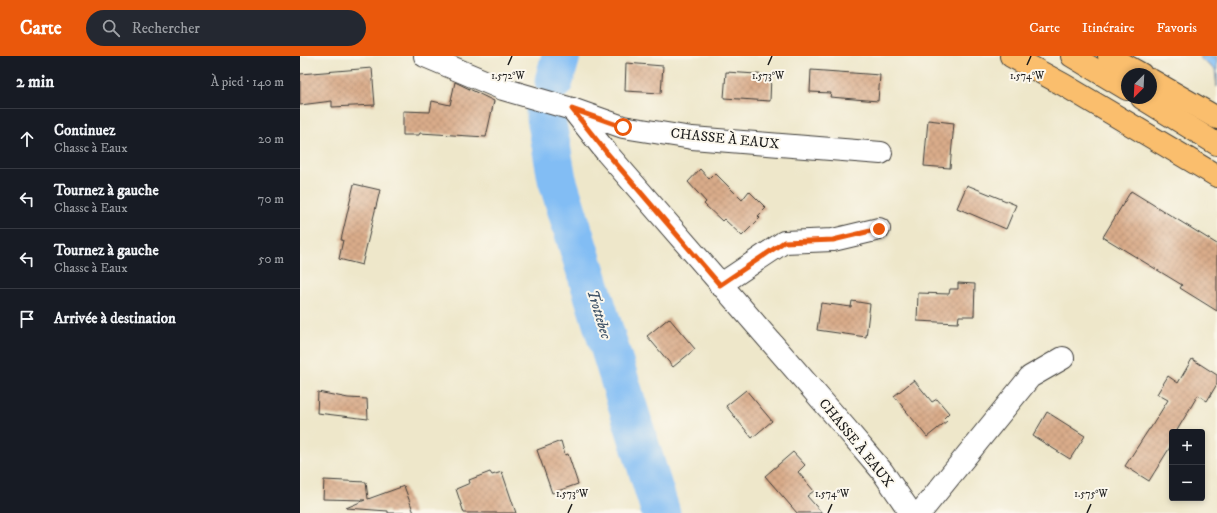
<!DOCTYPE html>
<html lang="fr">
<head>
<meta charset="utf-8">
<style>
  body { margin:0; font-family:"IM FELL DW Pica",serif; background:#242831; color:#f1f3f6 }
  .controls { position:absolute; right:12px; bottom:12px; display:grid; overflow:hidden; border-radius:4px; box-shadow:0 2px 6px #0003 }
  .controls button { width:36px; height:36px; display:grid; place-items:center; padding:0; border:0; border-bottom:1px solid #363941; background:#171b24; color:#f1f3f6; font:20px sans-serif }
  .compass { position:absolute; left:821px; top:12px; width:36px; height:36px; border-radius:50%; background:#171b24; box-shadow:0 2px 6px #0003; rotate:204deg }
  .stop { position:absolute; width:12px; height:12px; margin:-9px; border:3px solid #ea580c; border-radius:50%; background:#fff }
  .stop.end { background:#ea580c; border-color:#fff; box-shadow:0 1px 4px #0008 }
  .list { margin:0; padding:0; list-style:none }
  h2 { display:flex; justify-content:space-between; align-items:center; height:52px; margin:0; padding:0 16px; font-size:17px }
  h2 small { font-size:13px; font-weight:400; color:#9ea1a6 }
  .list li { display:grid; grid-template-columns:26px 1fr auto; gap:12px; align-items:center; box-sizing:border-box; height:60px; padding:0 16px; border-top:1px solid #363941 }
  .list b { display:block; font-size:15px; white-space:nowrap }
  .list p { margin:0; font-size:13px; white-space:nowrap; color:#9ea1a6 }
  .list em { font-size:13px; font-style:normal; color:#9ea1a6 }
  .icon { flex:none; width:22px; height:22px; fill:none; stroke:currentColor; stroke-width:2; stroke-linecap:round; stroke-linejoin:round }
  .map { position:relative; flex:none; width:917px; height:457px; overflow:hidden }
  header { display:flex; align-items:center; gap:24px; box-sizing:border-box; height:56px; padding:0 20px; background:#ea580c; color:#fff }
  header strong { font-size:19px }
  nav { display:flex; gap:22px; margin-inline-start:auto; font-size:14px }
  .search { width:280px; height:36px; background:#242831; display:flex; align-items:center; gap:10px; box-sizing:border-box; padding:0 14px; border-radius:22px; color:#9ea1a6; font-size:15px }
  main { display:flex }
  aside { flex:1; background:#171b24 }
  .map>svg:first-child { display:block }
  .water { fill:url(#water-ripples); stroke:#4f6c88 }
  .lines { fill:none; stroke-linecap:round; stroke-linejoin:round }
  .river { stroke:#82bdf4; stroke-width:39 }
  .building { fill:url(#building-cross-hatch) }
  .minor-casing { stroke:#3c3a36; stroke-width:24 }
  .highway-casing { stroke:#3c3a36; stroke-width:24 }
  .minor { stroke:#fff; stroke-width:22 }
  .highway { stroke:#fabe6d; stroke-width:22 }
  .route { stroke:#ea580c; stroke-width:5 }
  .ticks { fill:none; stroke:#1c1c1c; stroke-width:1.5 }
  .labels { text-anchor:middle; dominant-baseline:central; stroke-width:4; stroke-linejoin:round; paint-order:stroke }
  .street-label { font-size:14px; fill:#1c1c1c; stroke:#fbf7ec }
  .water-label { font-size:15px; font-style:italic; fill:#405468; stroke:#fbf7ec }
  .ticks-label { font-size:10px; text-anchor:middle; fill:#1c1c1c; stroke:#fbf7ec; stroke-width:4; stroke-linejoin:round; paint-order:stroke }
</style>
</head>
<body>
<header>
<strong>Carte</strong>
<div class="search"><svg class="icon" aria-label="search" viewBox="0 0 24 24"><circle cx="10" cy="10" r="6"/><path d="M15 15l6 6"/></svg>Rechercher</div>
<nav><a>Carte</a><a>Itinéraire</a><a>Favoris</a></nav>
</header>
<main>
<aside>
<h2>2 min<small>À pied · 140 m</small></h2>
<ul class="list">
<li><svg class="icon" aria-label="ahead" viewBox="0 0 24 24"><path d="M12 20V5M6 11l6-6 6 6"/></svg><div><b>Continuez</b><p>Chasse à Eaux</p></div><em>20 m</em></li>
<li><svg class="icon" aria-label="left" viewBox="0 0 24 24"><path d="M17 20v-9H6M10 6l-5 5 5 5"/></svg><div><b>Tournez à gauche</b><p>Chasse à Eaux</p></div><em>70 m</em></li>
<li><svg class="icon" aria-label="left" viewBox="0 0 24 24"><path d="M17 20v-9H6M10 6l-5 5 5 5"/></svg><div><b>Tournez à gauche</b><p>Chasse à Eaux</p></div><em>50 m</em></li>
<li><svg class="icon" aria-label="arrive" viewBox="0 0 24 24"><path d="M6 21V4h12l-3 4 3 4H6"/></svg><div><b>Arrivée à destination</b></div></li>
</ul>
</aside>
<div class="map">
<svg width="917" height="457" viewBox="0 0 917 457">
  <defs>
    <pattern id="water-ripples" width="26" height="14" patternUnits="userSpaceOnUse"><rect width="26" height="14" fill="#82bdf4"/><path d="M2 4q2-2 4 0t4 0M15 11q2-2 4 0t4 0" fill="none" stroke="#70a2d1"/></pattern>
    <pattern id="building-cross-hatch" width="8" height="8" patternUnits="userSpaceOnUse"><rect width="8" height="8" fill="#d9ac8a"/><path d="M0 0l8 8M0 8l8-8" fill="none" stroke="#ba9376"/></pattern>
  </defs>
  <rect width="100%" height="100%" fill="#fbf7ec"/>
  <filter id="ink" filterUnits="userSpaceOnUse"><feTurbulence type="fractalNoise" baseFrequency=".025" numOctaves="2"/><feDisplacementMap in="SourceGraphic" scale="8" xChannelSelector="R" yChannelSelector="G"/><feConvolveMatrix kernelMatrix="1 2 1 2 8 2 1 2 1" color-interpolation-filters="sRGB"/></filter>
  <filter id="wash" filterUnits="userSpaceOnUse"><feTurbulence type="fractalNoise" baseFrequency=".012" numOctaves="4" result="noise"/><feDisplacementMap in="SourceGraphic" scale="16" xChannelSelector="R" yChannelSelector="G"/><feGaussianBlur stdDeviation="0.9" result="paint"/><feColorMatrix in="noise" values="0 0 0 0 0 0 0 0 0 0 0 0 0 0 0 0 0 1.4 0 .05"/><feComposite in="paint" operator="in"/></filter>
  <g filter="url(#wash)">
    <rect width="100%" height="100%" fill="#eee7ca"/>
    <path class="water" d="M900,0H917V31L915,14L901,3Z"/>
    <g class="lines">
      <g class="river">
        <path d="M254,25L261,0"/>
        <path d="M245,56L257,123L361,457"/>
      </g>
    </g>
    <g id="blocks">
      <g class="building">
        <path d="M326,7L363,10L361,37L325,35Z"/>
        <path d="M72,12L75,49L32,51V45L0,49V18Z"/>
        <path d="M511,14L580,19L578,45L530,41L531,37L510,36Z"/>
        <path d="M426,16L471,19L470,45L424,42Z"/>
        <path d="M155,26L194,45L186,81L120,77L119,79H103V55L130,56L132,45L150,49Z"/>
        <path d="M628,64L654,67L650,112L624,110Z"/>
        <path d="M400,113L409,123L415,117L442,144L449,135L466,152L458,160L460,162L442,180L424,163L422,165L404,148L406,146L388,126Z"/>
        <path d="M54,128L80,134L62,209L39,203L43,184H41Z"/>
        <path d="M667,129L716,149L706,173L657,152Z"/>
        <path d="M831,135L917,188V255L880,232L882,229L803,181Z"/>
        <path d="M658,227L675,228L674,260H659L658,267L617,265L618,237L649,238L650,233H658Z"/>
        <path d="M552,245L570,248L566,281L517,274L521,247L551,251Z"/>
        <path d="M369,262L395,293L373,311L347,280Z"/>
        <path d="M892,303L917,319V328L907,345L898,339L876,376H872V388L849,425L825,410L849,373H850L868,344L857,338L868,320L878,327Z"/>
        <path d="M614,324L632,346L637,343L649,357L644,362L647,365L627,381L594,340Z"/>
        <path d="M446,334L472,365L452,382L426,350Z"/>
        <path d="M18,336L48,342L67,343L68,363L17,357Z"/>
        <path d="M747,356L785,380L770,403L733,380Z"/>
        <path d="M261,385L265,399L268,398L278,428L252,437L237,394Z"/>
        <path d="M493,396L505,409L498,416L514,435L507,440L522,457H497L465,420Z"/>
        <path d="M190,416L192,419L202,416L216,457H164L156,433L170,427L169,424Z"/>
        <path d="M24,424L66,426L68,443L104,430L114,457H88V455L46,452L65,444L23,443Z"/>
      </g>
    </g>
  </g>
  <g filter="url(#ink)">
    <use href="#blocks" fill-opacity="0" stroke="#3c3a36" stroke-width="1"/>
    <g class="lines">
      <defs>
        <g id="minor">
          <path d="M125,0L203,33L272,53L323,71L392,82L581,97"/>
          <path d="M272,53L307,97L544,370L582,415L611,457"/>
          <path d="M420,229L484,186L533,184L579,173"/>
          <path d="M618,457L624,452L730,321L763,302"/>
        </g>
        <g id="highway">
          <path d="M711,0L764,29L917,120"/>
          <path d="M772,0L827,33"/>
          <path d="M809,0L841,18"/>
          <path d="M851,24L917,62"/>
          <path d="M842,42L917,88"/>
        </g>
      </defs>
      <use href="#minor" class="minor-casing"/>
      <use href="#highway" class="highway-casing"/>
      <use href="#minor" class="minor"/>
      <use href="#highway" class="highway"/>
    </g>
  </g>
  <g class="lines" filter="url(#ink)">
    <path class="route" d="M323,71L272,53L307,97L420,229L484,186L533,184L579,173"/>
  </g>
  <path class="ticks" d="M208,9L212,0M468,9L472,0M727,9L731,0M268,457L272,448M528,457L532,448M787,457L791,448"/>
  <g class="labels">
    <g class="street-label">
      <text transform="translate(425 83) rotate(6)">CHASSE À EAUX</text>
      <text transform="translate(556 387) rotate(51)">CHASSE À EAUX</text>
    </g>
    <g class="water-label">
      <text transform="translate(299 258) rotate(73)">Trottebec</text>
    </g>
  </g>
  <g class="ticks-label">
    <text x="208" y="23">1.572°W</text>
    <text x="468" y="23">1.573°W</text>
    <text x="727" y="23">1.574°W</text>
    <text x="272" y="441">1.573°W</text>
    <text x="532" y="441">1.574°W</text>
    <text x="791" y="441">1.575°W</text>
  </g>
</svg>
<div class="controls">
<button>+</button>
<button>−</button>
</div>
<svg class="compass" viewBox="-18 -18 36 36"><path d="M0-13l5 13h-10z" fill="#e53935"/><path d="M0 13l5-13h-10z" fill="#9ea1a6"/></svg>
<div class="stop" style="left:323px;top:71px"></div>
<div class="stop end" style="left:579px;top:173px"></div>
</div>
</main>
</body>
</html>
